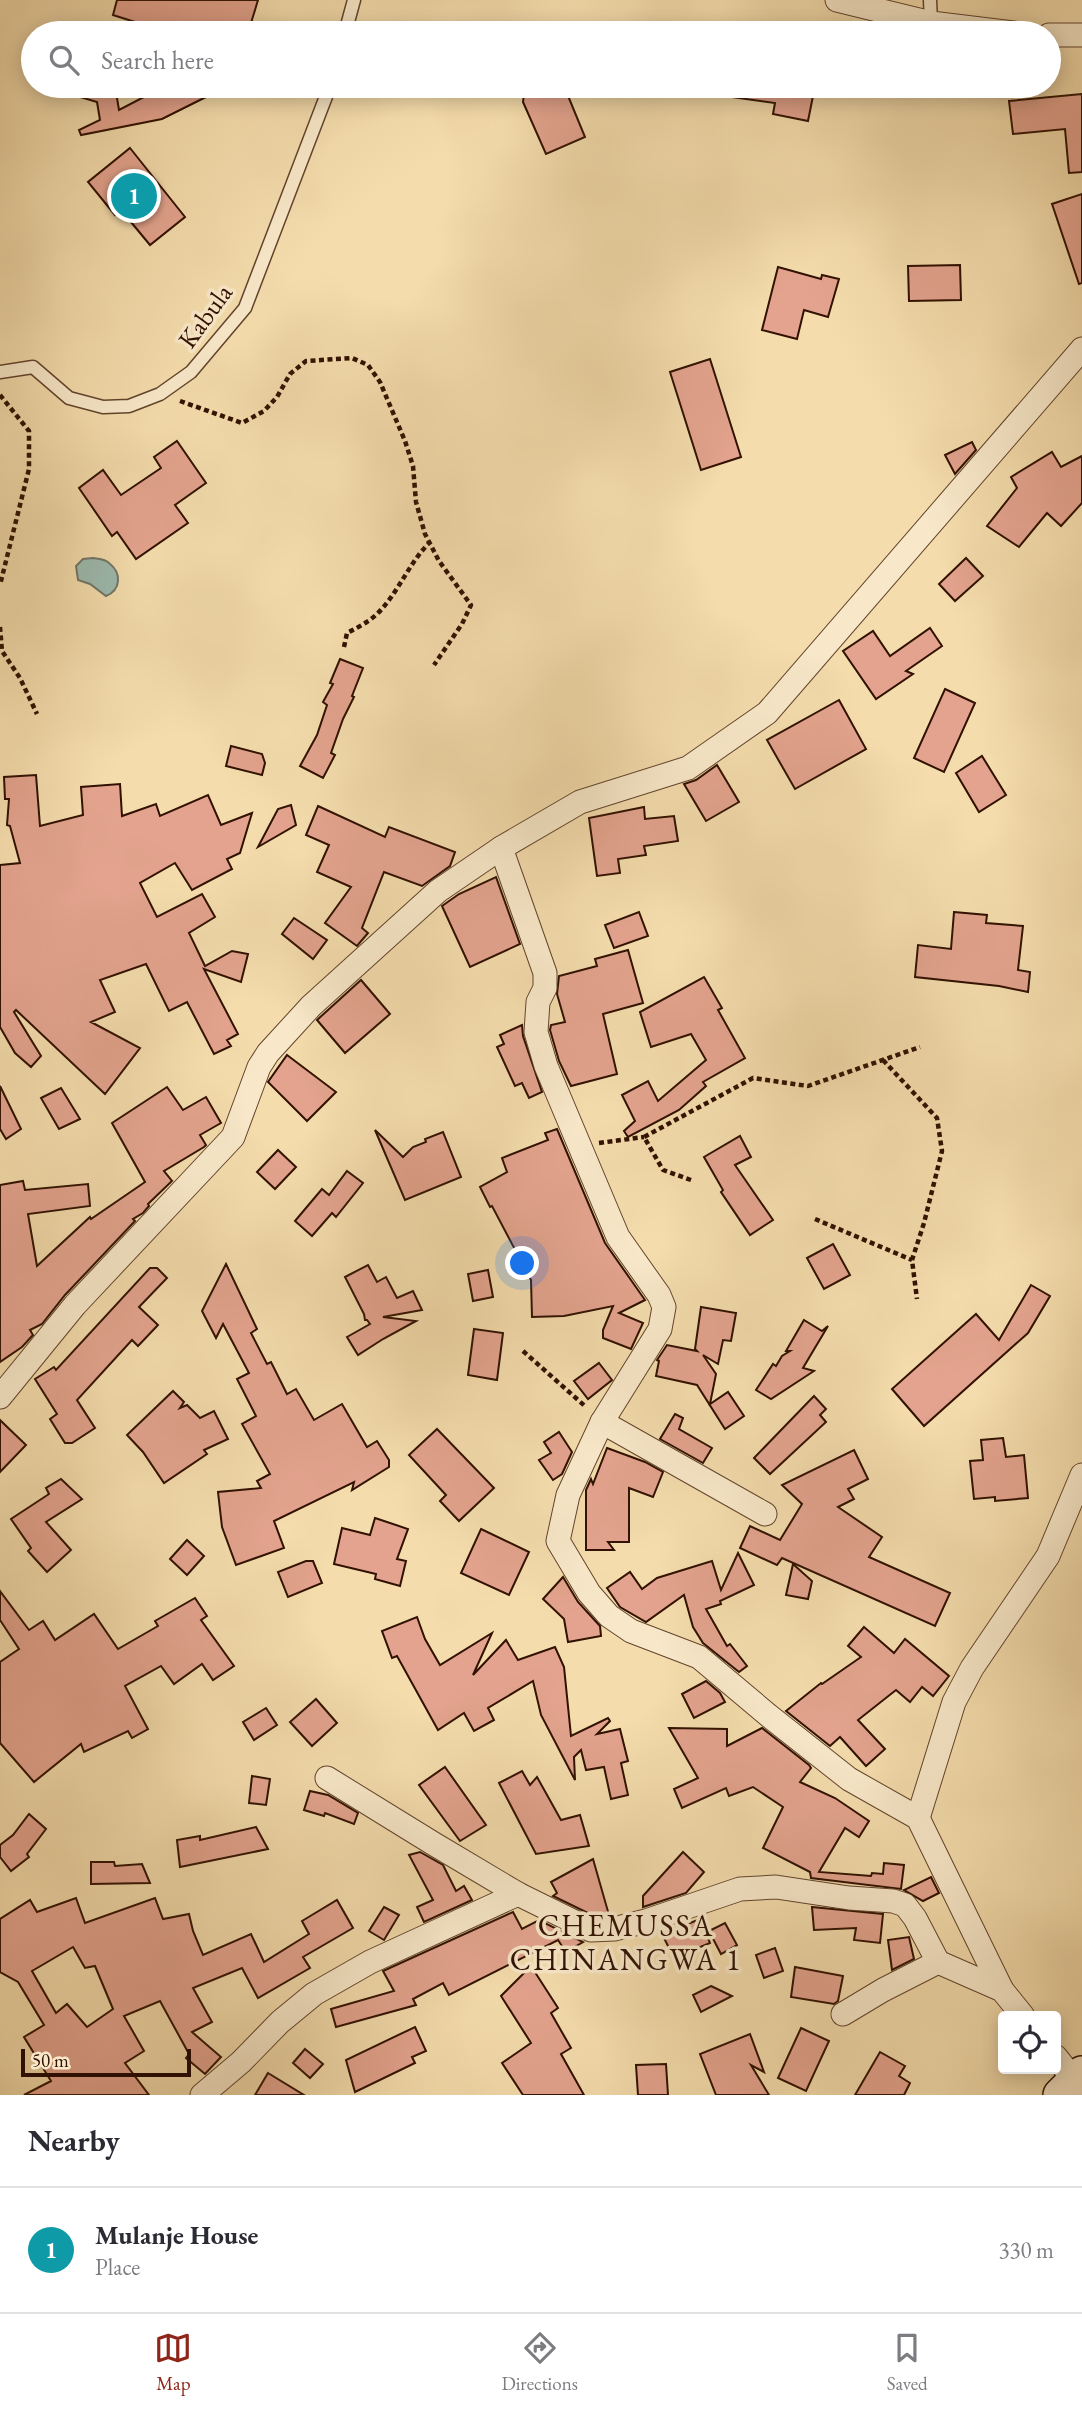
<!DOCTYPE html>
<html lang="en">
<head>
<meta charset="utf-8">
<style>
  body { margin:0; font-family:"EB Garamond",serif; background:#f2f2f3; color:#2b2b33 }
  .controls { position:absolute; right:21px; bottom:21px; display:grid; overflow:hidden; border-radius:7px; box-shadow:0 4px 18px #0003 }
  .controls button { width:63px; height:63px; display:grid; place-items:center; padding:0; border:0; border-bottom:2px solid #e1e1e2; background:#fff; color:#2b2b33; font:35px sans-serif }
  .scale { position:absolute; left:21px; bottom:18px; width:170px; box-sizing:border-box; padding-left:7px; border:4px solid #311101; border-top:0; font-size:19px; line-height:24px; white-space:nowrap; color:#311101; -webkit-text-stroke:5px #f8e8c9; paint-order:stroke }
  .you { position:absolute; left:523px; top:1264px; width:24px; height:24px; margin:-18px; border:5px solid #fff; border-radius:50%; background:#1a73e8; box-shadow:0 0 0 10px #1a73e833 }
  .badge { display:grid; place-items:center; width:46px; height:46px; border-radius:50%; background:#8f2418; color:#fff; font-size:23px; font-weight:700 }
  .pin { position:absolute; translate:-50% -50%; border:4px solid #fff; box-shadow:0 2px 7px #0006 }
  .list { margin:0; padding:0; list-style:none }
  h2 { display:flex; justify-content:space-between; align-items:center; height:91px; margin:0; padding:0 28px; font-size:30px }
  h2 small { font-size:23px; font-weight:400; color:#7c7c81 }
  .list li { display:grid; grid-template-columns:46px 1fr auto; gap:21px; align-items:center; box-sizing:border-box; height:126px; padding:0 28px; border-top:2px solid #e1e1e2 }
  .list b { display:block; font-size:26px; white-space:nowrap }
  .list p { margin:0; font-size:23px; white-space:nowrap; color:#7c7c81 }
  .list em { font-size:23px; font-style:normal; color:#7c7c81 }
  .icon { flex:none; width:38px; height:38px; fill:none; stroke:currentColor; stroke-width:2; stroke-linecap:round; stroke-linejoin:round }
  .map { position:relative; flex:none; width:1082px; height:2095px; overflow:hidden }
  .search { position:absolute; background:#fff; box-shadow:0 4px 18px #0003; left:21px; right:21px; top:21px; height:77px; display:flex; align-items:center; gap:18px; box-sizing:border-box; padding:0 24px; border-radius:38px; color:#7c7c81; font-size:26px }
  .sheet { height:217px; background:#fff }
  nav { display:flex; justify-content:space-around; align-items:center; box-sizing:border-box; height:98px; border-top:2px solid #e1e1e2; background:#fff; font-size:19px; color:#7c7c81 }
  nav a { display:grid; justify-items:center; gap:4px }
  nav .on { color:#8f2418 }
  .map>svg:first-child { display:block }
  .water { fill:#9cbaae; stroke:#717669; stroke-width:2 }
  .building { fill:#e3a38e; stroke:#311101; stroke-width:2; fill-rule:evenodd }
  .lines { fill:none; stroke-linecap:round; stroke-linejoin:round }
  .lane-casing { stroke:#62442c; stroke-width:15 }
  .street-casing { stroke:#62442c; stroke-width:25 }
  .secondary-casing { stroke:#311101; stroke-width:36 }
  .path { stroke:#311101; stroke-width:4.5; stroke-dasharray:5 3.5; stroke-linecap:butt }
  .lane { stroke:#f8e8c9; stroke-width:12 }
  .street { stroke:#f8e8c9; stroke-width:23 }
  .secondary { stroke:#f8e8c9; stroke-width:33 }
  .labels { text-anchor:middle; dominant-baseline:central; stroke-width:7; stroke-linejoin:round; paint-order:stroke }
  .street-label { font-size:26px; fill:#311101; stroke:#f8e8c9 }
  .quarter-label { font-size:30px; letter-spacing:2px; fill:#311101; stroke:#f8e8c9 }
</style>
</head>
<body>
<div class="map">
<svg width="1082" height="2095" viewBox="0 0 1082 2095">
  <rect width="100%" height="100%" fill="#f4dcac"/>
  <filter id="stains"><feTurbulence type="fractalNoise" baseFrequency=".00286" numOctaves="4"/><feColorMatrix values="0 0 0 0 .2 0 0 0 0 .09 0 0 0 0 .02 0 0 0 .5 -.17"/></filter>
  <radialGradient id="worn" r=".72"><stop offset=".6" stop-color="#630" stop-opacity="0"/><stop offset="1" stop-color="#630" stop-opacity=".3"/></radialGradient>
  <path class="water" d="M93,558C98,559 105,559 109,563C122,573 121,590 106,596L90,584L78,580L76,566L83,559Z"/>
  <g class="building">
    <path d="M117,0H258L248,33H153L154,28L113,15Z"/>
    <path d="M57,86H115L119,110L165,86H228L162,119L81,135L79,130L100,120L97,102L57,90Z"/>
    <path d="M525,86H564L585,137L546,154L523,102Z"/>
    <path d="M732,86H815L808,121L773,114L775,103L731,97Z"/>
    <path d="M1082,94V172L1069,173L1065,129L1013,134L1009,101Z"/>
    <path d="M130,148L185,217L150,245L121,210L115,215L88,182Z"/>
    <path d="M1082,194V283L1079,284L1052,204Z"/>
    <path d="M960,265L961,300L909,301L908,266Z"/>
    <path d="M778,267L821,279L822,275L839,279L828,317L804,310L797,339L762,330Z"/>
    <path d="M710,359L741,457L701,470L670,372Z"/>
    <path d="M177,441L206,483L175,505L188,523L136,559L117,532L112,536L79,488L103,470L121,495L161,468L154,457Z"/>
    <path d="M972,442L976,450L955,474L945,455Z"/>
    <path d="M1052,452L1061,467L1082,456V503L1061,526L1047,513L1019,547L987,526L1017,488L1011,477Z"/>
    <path d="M966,558L983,576L955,601L939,584Z"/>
    <path d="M930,628L942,646L906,671L913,674L876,699L843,651L873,631L890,656Z"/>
    <path d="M340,659L363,668L352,696L354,697L343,719L331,753L335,755L323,778L300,766L317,735L327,705L323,702L333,684L330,683Z"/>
    <path d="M945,689L975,703L944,772L914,758Z"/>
    <path d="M839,700L866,749L795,789L767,740Z"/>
    <path d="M231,746L262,754L265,763L262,775L226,766Z"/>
    <path d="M982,756L1006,795L979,812L956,773Z"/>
    <path d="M717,765L739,802L706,821L684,784L696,780Z"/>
    <path d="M36,775L40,826L83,815L81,787L120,784L122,816L156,804L160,816L208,795L221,825L252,813L240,853L227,859L232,869L192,890L175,863L140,883L157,917L202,894L215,917L189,933L205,966L232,951L248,954L241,982L204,969L238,1034L227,1040L231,1046L214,1054L187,1002L169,1011L146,964L100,980L115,1012L91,1022L140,1048L105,1094L16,1010L14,1012L41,1056L31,1067L15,1053L0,1027V865L20,863L10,826L7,825L9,799H5L4,777Z"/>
    <path d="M291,805L296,825L258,847L278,809Z"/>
    <path d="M318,806L385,837L389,827L455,852L450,866L422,886L384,872L362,928L368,933L357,946L325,923L351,887L317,872L329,845L306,835Z"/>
    <path d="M644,807L645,819L674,816L678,841L644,846L646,855L618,859L620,873L597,876L589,818Z"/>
    <path d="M496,877L520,944L470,967L442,906L459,894Z"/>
    <path d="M639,912L648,936L614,948L605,925Z"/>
    <path d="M954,912L987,915L986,923L1023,926L1018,970L1030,972L1028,992L999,986L915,977L918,945L951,949Z"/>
    <path d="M294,918L327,940L313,959L282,934Z"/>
    <path d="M628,950L643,1003L603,1014L617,1074L571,1086L559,1061L550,1030L551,1025L565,1022L557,994L559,976L597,966L595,959Z"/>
    <path d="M704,977L722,1008L718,1010L745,1058L703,1082L706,1086L679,1110L628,1137L624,1131L635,1121L622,1095L648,1081L658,1101L706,1060L691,1034L651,1047L640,1012Z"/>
    <path d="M361,980L390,1014L345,1053L317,1020Z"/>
    <path d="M522,1025L523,1036L542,1092L529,1098L522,1083L515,1086L497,1047L504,1044L500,1035Z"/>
    <path d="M287,1055L336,1092L307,1121L268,1082Z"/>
    <path d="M0,1086L21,1129L6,1139L0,1129Z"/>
    <path d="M167,1087L183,1110L206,1097L221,1123L200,1135L206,1145L204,1147L164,1171L172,1181L148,1204L149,1206L143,1213L133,1219L135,1221L65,1295L42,1324L30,1330L33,1335L22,1347L0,1362V1185L23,1181L25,1190L88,1184L90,1206L28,1214L37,1266L90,1217L91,1219L145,1182L112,1123Z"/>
    <path d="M61,1088L80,1119L59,1129L41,1098Z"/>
    <path d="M557,1129L605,1243L645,1300L619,1313L643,1323L631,1349L603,1338V1330L613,1306L564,1316L532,1317L531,1280L492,1206L490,1207L480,1187L507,1172L502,1158L548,1140L545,1133Z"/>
    <path d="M375,1130L403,1157L413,1147L426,1142L425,1139L443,1132L461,1177L405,1200Z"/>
    <path d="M740,1136L751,1157L735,1165L773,1220L750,1235L721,1192L723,1190L704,1157Z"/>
    <path d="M278,1150L296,1167L275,1189L257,1172Z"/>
    <path d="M347,1171L363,1183L336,1217L332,1213L312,1236L295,1221L322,1189L329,1195Z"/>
    <path d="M833,1244L850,1275L824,1289L807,1258Z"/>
    <path d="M226,1264L257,1329L251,1333L267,1364L271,1362L287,1394L296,1389L314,1420L342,1404L367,1447L377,1441L389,1460V1467L352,1490L354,1482L274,1521L284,1548L236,1565L222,1527L218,1492L261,1488L257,1481L270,1474L242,1424L256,1416L237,1379L249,1373L223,1324L216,1338L202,1311Z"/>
    <path d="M368,1265L377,1282L386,1277L397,1298L413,1291L422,1310L383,1317L416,1321L383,1339L358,1355L347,1337L370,1324L367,1320H365L364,1314L345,1277Z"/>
    <path d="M150,1268H157L167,1278L139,1307L158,1325L138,1346L132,1340L77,1400L95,1428L72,1443H65L50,1419L57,1414L35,1379L54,1367L56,1370Z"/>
    <path d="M488,1270L493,1297L473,1301L468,1274Z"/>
    <path d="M1031,1285L1050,1296L1028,1333L924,1426L892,1389L976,1314L999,1340Z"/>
    <path d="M701,1307L736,1313L731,1341L723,1340L718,1364L703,1355L716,1374L710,1404L728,1392L744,1416L725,1429L697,1385L656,1376L659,1361L657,1360L667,1345L697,1351L695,1349Z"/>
    <path d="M804,1320L822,1331L828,1326L803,1368L814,1371L771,1399L756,1390L773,1364L776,1366L782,1356L790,1351H786Z"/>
    <path d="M474,1329L503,1333L497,1380L468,1375Z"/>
    <path d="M599,1363L612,1380L588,1399L574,1381Z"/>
    <path d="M173,1391L184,1402L180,1408L187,1405L200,1418L214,1411L228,1439L204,1450L207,1454L164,1483L143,1452L127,1435Z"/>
    <path d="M814,1396L826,1409L820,1415L826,1422L770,1474L754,1458Z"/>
    <path d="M675,1414L683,1418L679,1429L712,1448L703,1463L660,1439Z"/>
    <path d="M0,1420L26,1445L0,1472Z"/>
    <path d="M437,1429L494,1488L459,1521L440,1501L446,1495L409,1455Z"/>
    <path d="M559,1432L572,1452L562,1474L553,1480L539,1460L551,1453L544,1442Z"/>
    <path d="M1003,1438L1006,1457L1024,1455L1028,1498L995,1501V1497L974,1499L970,1461L983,1460L981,1440Z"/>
    <path d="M607,1448L645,1462L663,1472L653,1497L629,1488V1542H608L614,1550H586V1490L591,1479L593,1484Z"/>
    <path d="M854,1450L868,1479L848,1489L854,1499L838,1507L882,1537L869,1557L950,1593L935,1626L782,1558L777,1565L740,1548L750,1526L780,1540L802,1504L782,1485Z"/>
    <path d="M61,1479L82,1499L46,1522L71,1550L47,1572L28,1551L31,1548L11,1519L49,1494L46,1488Z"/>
    <path d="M375,1518L408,1529L397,1559L406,1561L400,1586L375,1579L376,1574L334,1564L342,1528L370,1535Z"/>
    <path d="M481,1529L529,1552L509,1595L461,1573Z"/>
    <path d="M187,1540L204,1556L187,1575L170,1559Z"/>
    <path d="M738,1553L754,1585L720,1601L721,1604L706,1609L727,1646L730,1644L747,1666L739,1672L703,1643L693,1627L684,1595L646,1622L620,1607L607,1588L630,1572L642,1589L657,1578L712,1561L721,1590Z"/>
    <path d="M306,1561H313L322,1583L288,1597L278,1572Z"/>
    <path d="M793,1564L812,1581L808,1599L786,1595Z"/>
    <path d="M563,1577L578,1602L600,1626L601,1636L568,1642L564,1619L543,1599Z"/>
    <path d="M0,1591L29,1630L43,1621L55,1640L94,1614L118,1649L158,1626L155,1621L195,1598L207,1616L201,1620L234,1666L213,1680L202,1664L174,1684L161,1666L125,1686L148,1729L132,1738L128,1731L84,1752L81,1744L34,1782L0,1743V1662L19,1649L0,1620Z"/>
    <path d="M417,1617L425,1639L440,1665L492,1633L473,1675L506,1640L518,1660L555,1647L564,1667L571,1736L608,1718L610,1721L597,1734L620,1729L628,1761L621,1763L628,1795L611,1799L604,1767L586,1770L581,1750L574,1757L575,1780L541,1715L533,1681L488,1708L494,1720L474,1731L464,1713L438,1730L397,1656L392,1658L382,1631Z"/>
    <path d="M864,1627L894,1653L905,1639L949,1676L933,1696L922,1687L910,1702L896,1690L858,1720L885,1749L866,1766L840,1737L830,1746L786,1711L821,1683L822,1684L861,1657L848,1646Z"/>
    <path d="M706,1681L720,1693L725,1702L694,1718L682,1694Z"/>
    <path d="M316,1699L337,1723L312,1746L290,1722Z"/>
    <path d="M266,1708L277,1725L254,1740L243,1722Z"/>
    <path d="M669,1728L727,1729V1746L762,1728L809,1765L811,1768L800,1782L835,1798L869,1821L859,1837L845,1828L819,1872L871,1876L872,1873L883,1874L884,1863L904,1865L901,1889L811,1878L810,1872L763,1848L783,1807L753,1787L729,1796L726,1788L682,1808L674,1789L698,1778Z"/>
    <path d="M445,1767L486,1825L460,1841L419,1785Z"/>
    <path d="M522,1771L530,1785L537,1777L561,1820L580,1815L589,1846L536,1854L499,1783Z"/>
    <path d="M252,1776L270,1779L266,1805L249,1803Z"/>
    <path d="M310,1791L328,1795L358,1813L354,1824L325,1813L324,1816L304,1810Z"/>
    <path d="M29,1814L46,1829L27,1854L29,1857L11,1871L0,1857V1845L13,1835Z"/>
    <path d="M256,1827L268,1849L180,1867L177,1840L200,1836V1840Z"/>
    <path d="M420,1852L443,1865L456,1891L464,1886L472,1900L424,1922L417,1907L433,1900L409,1855Z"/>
    <path d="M683,1852L704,1872L686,1893L643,1907V1896Z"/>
    <path d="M593,1859L609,1915L594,1916L553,1896L557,1893L551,1882Z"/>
    <path d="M91,1862H114L115,1866L142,1864L150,1883L91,1884Z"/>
    <path d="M931,1877L939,1893L923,1901L904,1890Z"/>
    <path d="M76,1898L85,1923L155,1898L163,1919L189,1914L193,1931L203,1955L251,1934L264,1962L309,1934L302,1921L337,1900L353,1928L303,1957L310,1968L258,1998L242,1968L193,1988L212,2022L192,2032L221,2057L205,2074L186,2058L189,2054L160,2001L124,2016L144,2051L125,2063L149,2095H24L51,2081L24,2037L44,2025L18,1982L0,1972V1919L30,1900L37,1912ZM73,1947L85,1968L95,1966L113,2009L87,2027L67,2004L56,2013L32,1971Z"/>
    <path d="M384,1907L399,1915L384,1940L369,1931Z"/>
    <path d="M812,1907L883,1914L880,1943L854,1940L856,1928L814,1930Z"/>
    <path d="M513,1912L522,1929L539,1920L583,1942L566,1952L558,1940L449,1995L443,1983L413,1999L416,2005L336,2027L331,2009L394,1991L383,1971Z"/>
    <path d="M700,1919L710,1943L674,1958L662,1934Z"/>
    <path d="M725,1923L737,1945L721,1954L709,1931Z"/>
    <path d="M909,1937L914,1959L892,1970L888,1940Z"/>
    <path d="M775,1948L783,1971L764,1978L756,1955Z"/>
    <path d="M531,1966L558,2008L551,2013L571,2048L561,2054L584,2095H523L502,2063L531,2043L501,1996Z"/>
    <path d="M795,1967L843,1976L838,2001L834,2004L791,1997Z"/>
    <path d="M711,1986L732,1996L701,2012L693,1995Z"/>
    <path d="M415,2027L426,2051L412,2057L415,2063L355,2092L346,2060Z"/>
    <path d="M801,2028L829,2041L806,2091L778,2078Z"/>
    <path d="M750,2034L764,2072L751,2065L769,2095H716L700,2054Z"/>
    <path d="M305,2049L323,2064L310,2078L293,2063Z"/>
    <path d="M880,2052L905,2066L899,2076L910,2083L904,2095H855Z"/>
    <path d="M666,2064L668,2095H638L636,2065Z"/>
    <path d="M268,2073L304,2095H255Z"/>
  </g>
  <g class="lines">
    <defs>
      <g id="lane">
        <path d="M930,0L931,23"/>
        <path d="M345,33L354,0"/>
        <path d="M0,372L33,367L69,398L103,407L129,406L160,394L191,372L245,308L330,86"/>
      </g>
      <g id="street">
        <path d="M837,0L931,23L1013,33"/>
        <path d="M1049,35H1082"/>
        <path d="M501,848L545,973V988L538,1002L536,1032L546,1066L618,1237L659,1295L664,1307L660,1329L602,1422L568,1495L558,1541L589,1593L609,1616L631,1631L699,1657L768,1715L849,1779L918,1818L1002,1990"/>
        <path d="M0,1397L75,1305L233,1137L259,1067L268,1053L311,1006L438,891L501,848L580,802L688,768L767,713L1082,349"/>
        <path d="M602,1422L765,1514"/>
        <path d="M327,1778L434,1844L518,1894L591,1930L614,1929L646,1921L740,1889L776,1887L849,1898L893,1901L905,1905L915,1918L938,1962L1002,1990L1023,2016"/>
        <path d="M918,1818L954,1702L972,1668L1048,1556L1082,1475"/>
        <path d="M843,2014L883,1990L938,1962"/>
        <path d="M1056,2057L1074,2080"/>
        <path d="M202,2095L241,2062L280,2022L314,1994L370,1962L518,1894"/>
      </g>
      <path id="secondary" d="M1060,2095L1082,2073"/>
    </defs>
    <use href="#lane" class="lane-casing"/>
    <use href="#street" class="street-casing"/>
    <use href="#secondary" class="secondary-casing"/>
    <g class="path">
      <path d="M0,395L29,431V469L0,585"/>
      <path d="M180,401L242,423L264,411L277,397L290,374L306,361L352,358L368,365L380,382L405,441L413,466L416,502L425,534L439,561L471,605L462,624L434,665"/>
      <path d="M0,627L2,651L20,678L37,714"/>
      <path d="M344,647L347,633C357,628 368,622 376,615C398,594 408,564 430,542"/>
      <path d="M883,1060L937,1118L942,1151L924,1223L912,1260L917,1299"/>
      <path d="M599,1143L644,1137"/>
      <path d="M691,1180L663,1170L644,1137L753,1078L808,1086L920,1047"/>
      <path d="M815,1219L912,1260"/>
      <path d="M523,1351L586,1407"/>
    </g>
    <use href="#lane" class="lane"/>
    <use href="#street" class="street"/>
    <use href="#secondary" class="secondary"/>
  </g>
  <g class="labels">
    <g class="street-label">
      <text transform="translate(205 316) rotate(-54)">Kabula</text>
    </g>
    <g class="quarter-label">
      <text x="626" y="1925">CHEMUSSA<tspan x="626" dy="34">CHINANGWA 1</tspan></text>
    </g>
  </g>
  <rect width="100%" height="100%" filter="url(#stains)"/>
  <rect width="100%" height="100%" fill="url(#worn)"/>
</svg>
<div class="controls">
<button><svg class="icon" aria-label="locate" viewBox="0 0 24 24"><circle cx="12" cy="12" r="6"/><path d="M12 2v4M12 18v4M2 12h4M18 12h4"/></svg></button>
</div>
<div class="scale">50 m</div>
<div class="you"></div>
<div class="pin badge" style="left:134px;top:196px;background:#0f9aa8">1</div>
<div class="search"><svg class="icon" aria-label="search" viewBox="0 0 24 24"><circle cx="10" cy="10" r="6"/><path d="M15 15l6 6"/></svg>Search here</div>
</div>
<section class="sheet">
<h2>Nearby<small></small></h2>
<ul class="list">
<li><span class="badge" style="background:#0f9aa8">1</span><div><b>Mulanje House</b><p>Place</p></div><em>330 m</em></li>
</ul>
</section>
<nav>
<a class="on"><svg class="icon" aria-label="map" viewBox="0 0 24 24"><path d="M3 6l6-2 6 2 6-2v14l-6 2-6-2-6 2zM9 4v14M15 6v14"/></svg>Map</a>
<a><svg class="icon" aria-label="directions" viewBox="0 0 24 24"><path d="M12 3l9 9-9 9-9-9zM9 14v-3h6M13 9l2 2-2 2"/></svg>Directions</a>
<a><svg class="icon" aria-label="saved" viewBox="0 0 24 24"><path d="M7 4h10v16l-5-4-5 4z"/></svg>Saved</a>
</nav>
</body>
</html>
